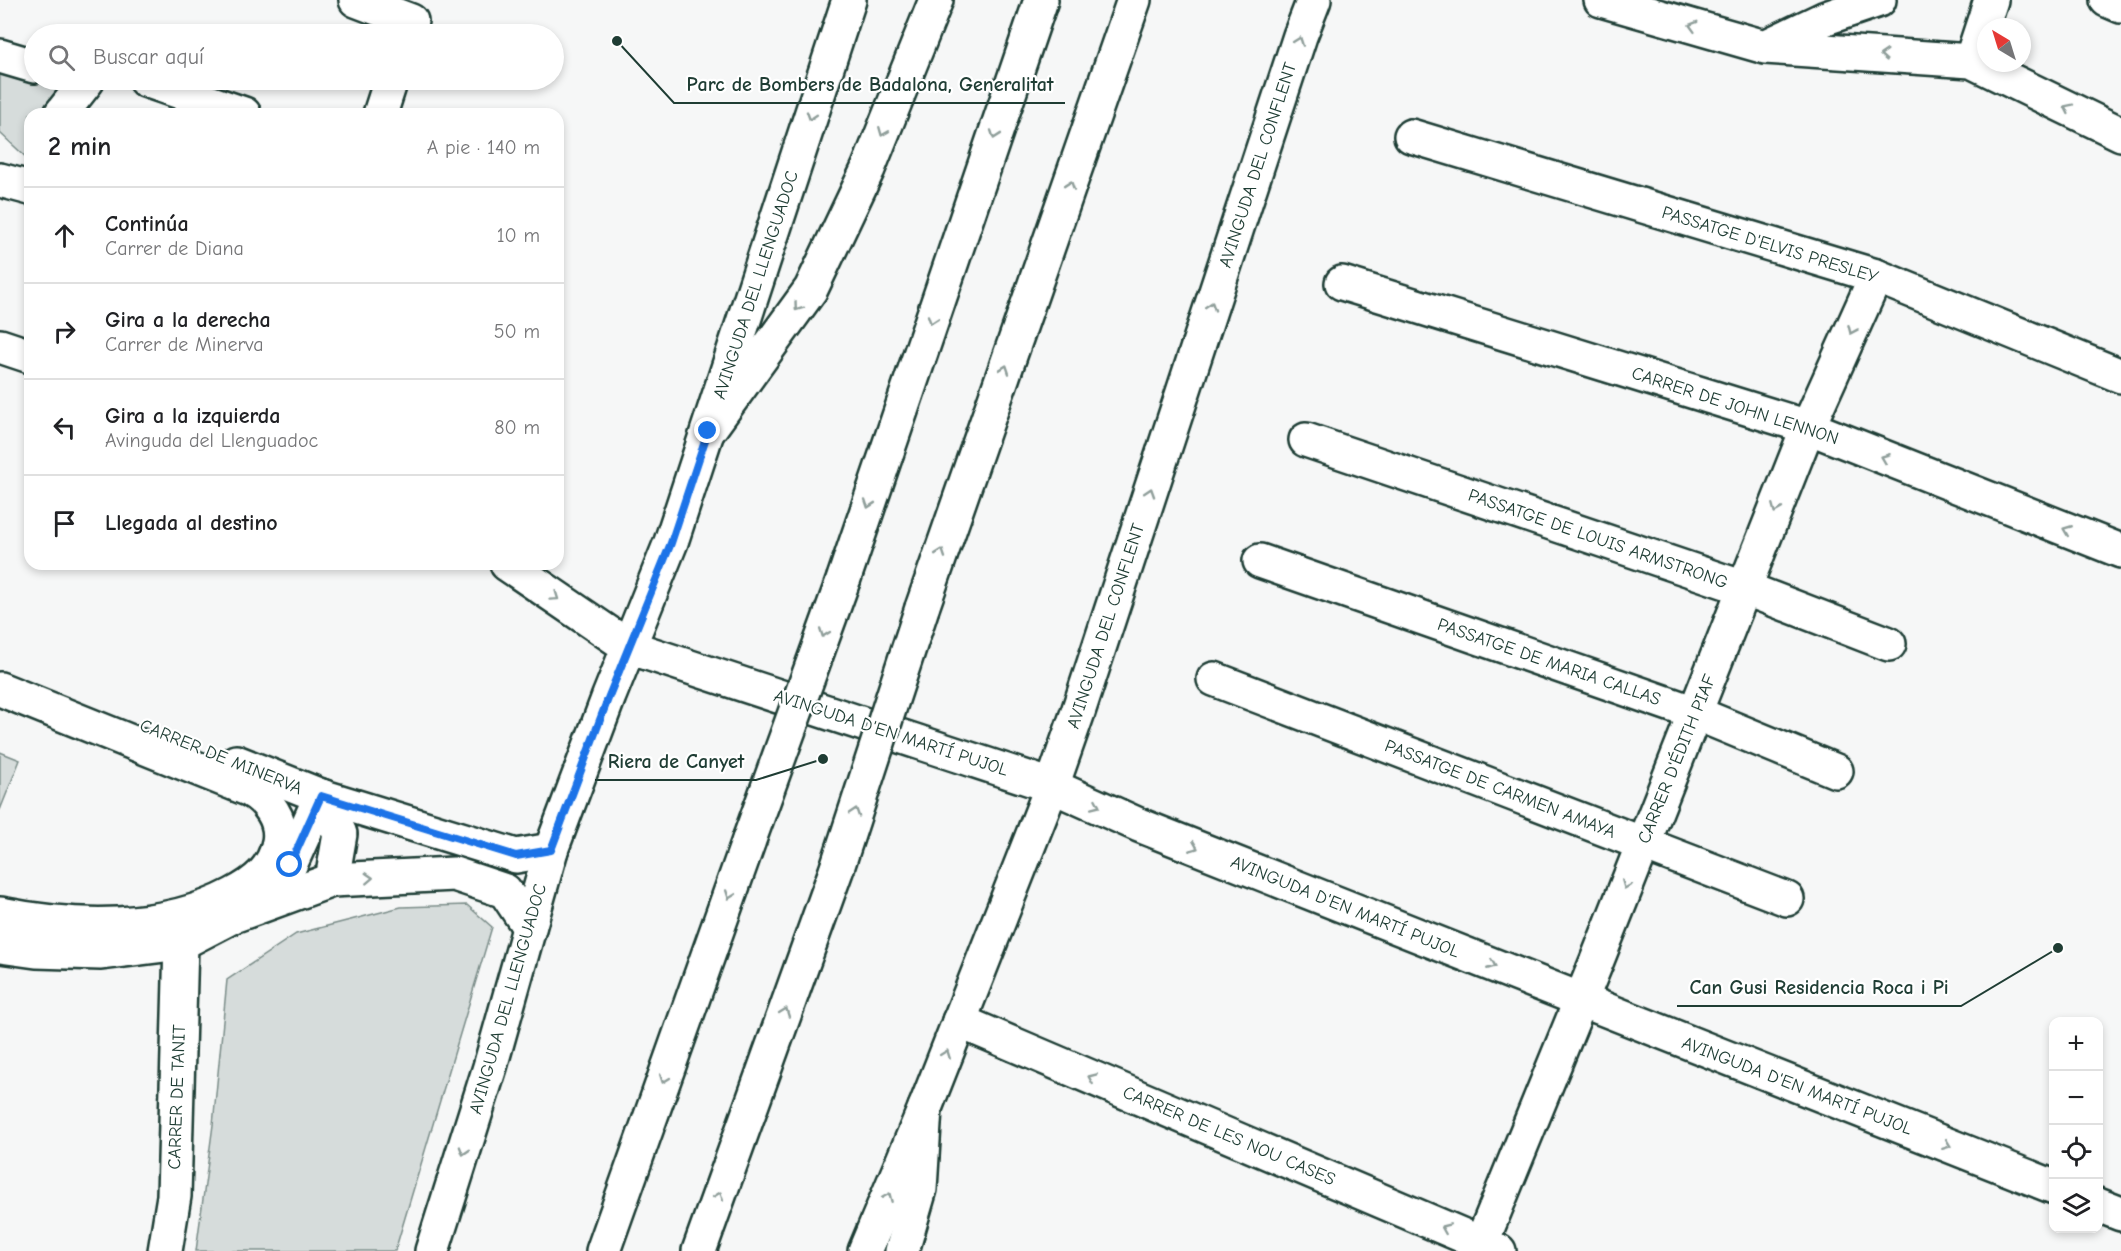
<!DOCTYPE html>
<html lang="es">
<head>
<meta charset="utf-8">
<style>
  body { margin:0; font-family:"Comic Neue",sans-serif; background:#f6f6f6; color:#202124 }
  .controls { position:absolute; right:18px; bottom:18px; display:grid; overflow:hidden; border-radius:12px; box-shadow:0 3px 9px #0003 }
  .controls button { width:54px; height:54px; display:grid; place-items:center; padding:0; border:0; border-bottom:2px solid #e0e0e0; background:#fff; color:#202124; font:30px sans-serif }
  .compass { position:absolute; left:1977px; top:18px; width:54px; height:54px; border-radius:50%; background:#fff; box-shadow:0 3px 9px #0003; rotate:322deg }
  .stop { position:absolute; width:18px; height:18px; margin:-14px; border:4px solid #1a73e8; border-radius:50%; background:#fff }
  .stop.end { background:#1a73e8; border-color:#fff; box-shadow:0 2px 6px #0008 }
  .list { margin:0; padding:0; list-style:none }
  h2 { display:flex; justify-content:space-between; align-items:center; height:78px; margin:0; padding:0 24px; font-size:26px }
  h2 small { font-size:20px; font-weight:400; color:#757577 }
  .list li { display:grid; grid-template-columns:39px 1fr auto; gap:18px; align-items:center; box-sizing:border-box; height:96px; padding:0 24px; border-top:2px solid #e0e0e0 }
  .list b { display:block; font-size:22px; white-space:nowrap }
  .list p { margin:0; font-size:20px; white-space:nowrap; color:#757577 }
  .list em { font-size:20px; font-style:normal; color:#757577 }
  .icon { flex:none; width:33px; height:33px; fill:none; stroke:currentColor; stroke-width:2; stroke-linecap:round; stroke-linejoin:round }
  .map { position:relative; flex:none; width:2121px; height:1251px; overflow:hidden }
  .search { position:absolute; background:#fff; box-shadow:0 3px 9px #0003; left:24px; top:24px; width:540px; height:66px; display:flex; align-items:center; gap:15px; box-sizing:border-box; padding:0 21px; border-radius:33px; color:#757577; font-size:22px }
  .panel { position:absolute; background:#fff; box-shadow:0 3px 9px #0003; left:24px; top:108px; width:540px; height:462px; border-radius:18px }
  .map>svg:first-child { display:block }
  .green { fill:#d6dcdb; stroke:#7a8c88; stroke-width:1.5 }
  .lines { fill:none; stroke-linecap:round; stroke-linejoin:round }
  .minor-casing { stroke:#1f3d34; stroke-width:38 }
  .highway-casing { stroke:#1f3d34; stroke-width:38 }
  .minor { stroke:#fff; stroke-width:33 }
  .highway { stroke:#fff; stroke-width:33 }
  .highway-bridge-casing { stroke:#1f3d34; stroke-width:38; stroke-linecap:butt }
  .highway-bridge { stroke:#fff; stroke-width:33 }
  .oneway { stroke:#8f9e9a }
  .route { stroke:#1a73e8; stroke-width:8 }
  .labels { text-anchor:middle; dominant-baseline:central; stroke-width:4.5; stroke-linejoin:round; paint-order:stroke }
  .street-label { font-size:18px; fill:#1f3d34; stroke:#fff }
  .leader { fill:none; stroke:#1f3d34; stroke-width:2 }
  .callout-dot { fill:#1f3d34; stroke:#fff; stroke-width:2 }
  .callout-label { font-size:20px; text-anchor:middle; font-weight:bold; fill:#1f3d34; stroke:#fff; stroke-width:4.5; stroke-linejoin:round; paint-order:stroke }
</style>
</head>
<body>
<div class="map">
<svg width="2121" height="1251" viewBox="0 0 2121 1251">
  <rect width="100%" height="100%" fill="#f6f7f7"/>
  <filter id="ink" filterUnits="userSpaceOnUse"><feTurbulence type="fractalNoise" baseFrequency=".0167" numOctaves="2"/><feDisplacementMap in="SourceGraphic" scale="12" xChannelSelector="R" yChannelSelector="G"/><feConvolveMatrix kernelMatrix="1 2 1 2 8 2 1 2 1" color-interpolation-filters="sRGB"/></filter>
  <g filter="url(#ink)">
    <g class="green">
      <path d="M0,56L34,80H80L61,114H30V156L28,159L0,133Z"/>
      <path d="M0,752L20,760L0,810Z"/>
      <path d="M467,905L492,927L395,1251H196L213,1125L227,980L296,934L401,907Z"/>
    </g>
    <g class="lines">
      <defs>
        <g id="minor">
          <path d="M356,0L411,21"/>
          <path d="M1601,0L1765,47L1971,61L2121,134"/>
          <path d="M2107,0L2121,6"/>
          <path d="M1767,46L1826,18L1879,0"/>
          <path d="M0,56L34,66"/>
          <path d="M1971,61L1991,0"/>
          <path d="M145,80L244,114"/>
          <path d="M61,114L87,81L80,80"/>
          <path d="M380,114L391,80"/>
          <path d="M1411,136L1876,276L2121,376"/>
          <path d="M0,180L30,188"/>
          <path d="M1342,283L1808,427L2121,551"/>
          <path d="M0,346L30,356"/>
          <path d="M1306,440L1744,588L1889,644"/>
          <path d="M1260,561L1695,713L1836,771"/>
          <path d="M507,564L629,647L1052,786L1139,825L2054,1187"/>
          <path d="M1214,679L1787,899"/>
          <path d="M0,689L250,790C268,800 283,820 279,842C274,869 256,883 233,895C163,932 75,929 0,914"/>
          <path d="M236,762L321,796L516,856L551,850"/>
          <path d="M321,796L340,834L332,880"/>
          <path d="M282,874L290,865L321,796"/>
          <path d="M0,946L36,951L101,953L181,943L233,916L332,880L454,874L505,891L529,927"/>
          <path d="M959,1021L1499,1251"/>
          <path d="M2098,1205L2121,1214"/>
          <path d="M1481,1244L1596,963L1808,427L1876,276"/>
          <path d="M165,1251L174,1196L181,943"/>
          <path d="M432,1251L490,1067L551,850L609,696L671,542L849,0"/>
          <path d="M902,1251L920,1189L925,1108L1052,786L1078,712L1300,36L1314,0"/>
        </g>
        <g id="highway">
          <path d="M708,431L811,289L868,169L936,0"/>
          <path d="M844,578L1041,0"/>
          <path d="M922,608L1134,0"/>
          <path d="M603,1251L749,840"/>
          <path d="M699,1251L837,868"/>
          <path d="M865,1251L925,1108"/>
        </g>
      </defs>
      <use href="#minor" class="minor-casing"/>
      <use href="#highway" class="highway-casing"/>
      <use href="#minor" class="minor"/>
      <use href="#highway" class="highway"/>
      <defs>
        <g id="highway-bridge">
          <path d="M749,840L844,578"/>
          <path d="M837,868L922,608"/>
        </g>
      </defs>
      <use href="#highway-bridge" class="highway-bridge-casing"/>
      <use href="#highway-bridge" class="highway-bridge"/>
    </g>
    <defs><path id="oneway-chevron" d="M-2-3.5L2.5 0L-2 3.5" fill="none" stroke-width="1.6" stroke-linecap="round" stroke-linejoin="round" transform="scale(1.5)"/></defs>
    <g class="oneway">
      <use href="#oneway-chevron" transform="translate(1693 26) rotate(-164)"/>
      <use href="#oneway-chevron" transform="translate(1299 41) rotate(-70)"/>
      <use href="#oneway-chevron" transform="translate(1884 55) rotate(-176)"/>
      <use href="#oneway-chevron" transform="translate(2068 108) rotate(-154)"/>
      <use href="#oneway-chevron" transform="translate(811 116) rotate(108)"/>
      <use href="#oneway-chevron" transform="translate(883 132) rotate(112)"/>
      <use href="#oneway-chevron" transform="translate(995 135) rotate(109)"/>
      <use href="#oneway-chevron" transform="translate(1070 185) rotate(-71)"/>
      <use href="#oneway-chevron" transform="translate(1211 306) rotate(-72)"/>
      <use href="#oneway-chevron" transform="translate(798 307) rotate(126)"/>
      <use href="#oneway-chevron" transform="translate(932 320) rotate(109)"/>
      <use href="#oneway-chevron" transform="translate(1852 330) rotate(114)"/>
      <use href="#oneway-chevron" transform="translate(1005 369) rotate(-71)"/>
      <use href="#oneway-chevron" transform="translate(1885 458) rotate(-158)"/>
      <use href="#oneway-chevron" transform="translate(1150 492) rotate(-72)"/>
      <use href="#oneway-chevron" transform="translate(869 504) rotate(109)"/>
      <use href="#oneway-chevron" transform="translate(1776 509) rotate(112)"/>
      <use href="#oneway-chevron" transform="translate(2067 530) rotate(-158)"/>
      <use href="#oneway-chevron" transform="translate(941 553) rotate(-71)"/>
      <use href="#oneway-chevron" transform="translate(555 597) rotate(35)"/>
      <use href="#oneway-chevron" transform="translate(824 633) rotate(110)"/>
      <use href="#oneway-chevron" transform="translate(1096 805) rotate(24)"/>
      <use href="#oneway-chevron" transform="translate(855 812) rotate(-72)"/>
      <use href="#oneway-chevron" transform="translate(1194 847) rotate(22)"/>
      <use href="#oneway-chevron" transform="translate(369 878) rotate(-3)"/>
      <use href="#oneway-chevron" transform="translate(1626 885) rotate(112)"/>
      <use href="#oneway-chevron" transform="translate(730 895) rotate(110)"/>
      <use href="#oneway-chevron" transform="translate(1492 965) rotate(22)"/>
      <use href="#oneway-chevron" transform="translate(785 1012) rotate(-70)"/>
      <use href="#oneway-chevron" transform="translate(946 1054) rotate(-69)"/>
      <use href="#oneway-chevron" transform="translate(1092 1078) rotate(-157)"/>
      <use href="#oneway-chevron" transform="translate(664 1079) rotate(110)"/>
      <use href="#oneway-chevron" transform="translate(1947 1145) rotate(21)"/>
      <use href="#oneway-chevron" transform="translate(464 1151) rotate(107)"/>
      <use href="#oneway-chevron" transform="translate(719 1196) rotate(-70)"/>
      <use href="#oneway-chevron" transform="translate(888 1197) rotate(-67)"/>
      <use href="#oneway-chevron" transform="translate(1445 1228) rotate(-157)"/>
    </g>
  </g>
  <g class="lines" filter="url(#ink)">
    <path class="route" d="M290,865L321,796L516,856L551,850L609,696L671,543L708,431"/>
  </g>
  <g class="labels">
    <g class="street-label">
      <text transform="translate(1258 165) rotate(-72)">AVINGUDA DEL CONFLENT</text>
      <text transform="translate(1770 245) rotate(17)">PASSATGE D'ELVIS PRESLEY</text>
      <text transform="translate(756 285) rotate(-72)">AVINGUDA DEL LLENGUADOC</text>
      <text transform="translate(1735 406) rotate(18)">CARRER DE JOHN LENNON</text>
      <text transform="translate(1598 539) rotate(19)">PASSATGE DE LOUIS ARMSTRONG</text>
      <text transform="translate(1106 626) rotate(-72)">AVINGUDA DEL CONFLENT</text>
      <text transform="translate(1549 662) rotate(19)">PASSATGE DE MARIA CALLAS</text>
      <text transform="translate(891 733) rotate(18)">AVINGUDA D'EN MARTÍ PUJOL</text>
      <text transform="translate(221 757) rotate(22)">CARRER DE MINERVA</text>
      <text transform="translate(1677 759) rotate(-68)">CARRER D'ÉDITH PIAF</text>
      <text transform="translate(1500 789) rotate(21)">PASSATGE DE CARMEN AMAYA</text>
      <text transform="translate(1345 907) rotate(22)">AVINGUDA D'EN MARTÍ PUJOL</text>
      <text transform="translate(508 999) rotate(-74)">AVINGUDA DEL LLENGUADOC</text>
      <text transform="translate(1797 1086) rotate(21)">AVINGUDA D'EN MARTÍ PUJOL</text>
      <text transform="translate(177 1097) rotate(-88)">CARRER DE TANIT</text>
      <text transform="translate(1229 1136) rotate(23)">CARRER DE LES NOU CASES</text>
    </g>
  </g>
  <path class="leader" d="M617 41L674 103H1065M823 759L756 780H595M2058 948L1961 1006H1677"/>
  <g class="callout-dot">
    <circle cx="617" cy="41" r="6"/>
    <circle cx="823" cy="759" r="6"/>
    <circle cx="2058" cy="948" r="6"/>
  </g>
  <g class="callout-label">
    <text x="870" y="91">Parc de Bombers de Badalona, Generalitat</text>
    <text x="676" y="768">Riera de Canyet</text>
    <text x="1819" y="994">Can Gusi Residencia Roca i Pi</text>
  </g>
</svg>
<div class="controls">
<button>+</button>
<button>−</button>
<button><svg class="icon" aria-label="locate" viewBox="0 0 24 24"><circle cx="12" cy="12" r="6"/><path d="M12 2v4M12 18v4M2 12h4M18 12h4"/></svg></button>
<button><svg class="icon" aria-label="layers" viewBox="0 0 24 24"><path d="M12 4l9 5-9 5-9-5zM3 14l9 5 9-5"/></svg></button>
</div>
<svg class="compass" viewBox="-18 -18 36 36"><path d="M0-13l5 13h-10z" fill="#e53935"/><path d="M0 13l5-13h-10z" fill="#757577"/></svg>
<div class="stop" style="left:290px;top:865px"></div>
<div class="stop end" style="left:708px;top:431px"></div>
<div class="search"><svg class="icon" aria-label="search" viewBox="0 0 24 24"><circle cx="10" cy="10" r="6"/><path d="M15 15l6 6"/></svg>Buscar aquí</div>
<section class="panel">
<h2>2 min<small>A pie · 140 m</small></h2>
<ul class="list">
<li><svg class="icon" aria-label="ahead" viewBox="0 0 24 24"><path d="M12 20V5M6 11l6-6 6 6"/></svg><div><b>Continúa</b><p>Carrer de Diana</p></div><em>10 m</em></li>
<li><svg class="icon" aria-label="right" viewBox="0 0 24 24"><path d="M7 20v-9h11M14 6l5 5-5 5"/></svg><div><b>Gira a la derecha</b><p>Carrer de Minerva</p></div><em>50 m</em></li>
<li><svg class="icon" aria-label="left" viewBox="0 0 24 24"><path d="M17 20v-9H6M10 6l-5 5 5 5"/></svg><div><b>Gira a la izquierda</b><p>Avinguda del Llenguadoc</p></div><em>80 m</em></li>
<li><svg class="icon" aria-label="arrive" viewBox="0 0 24 24"><path d="M6 21V4h12l-3 4 3 4H6"/></svg><div><b>Llegada al destino</b></div></li>
</ul>
</section>
</div>
</body>
</html>
